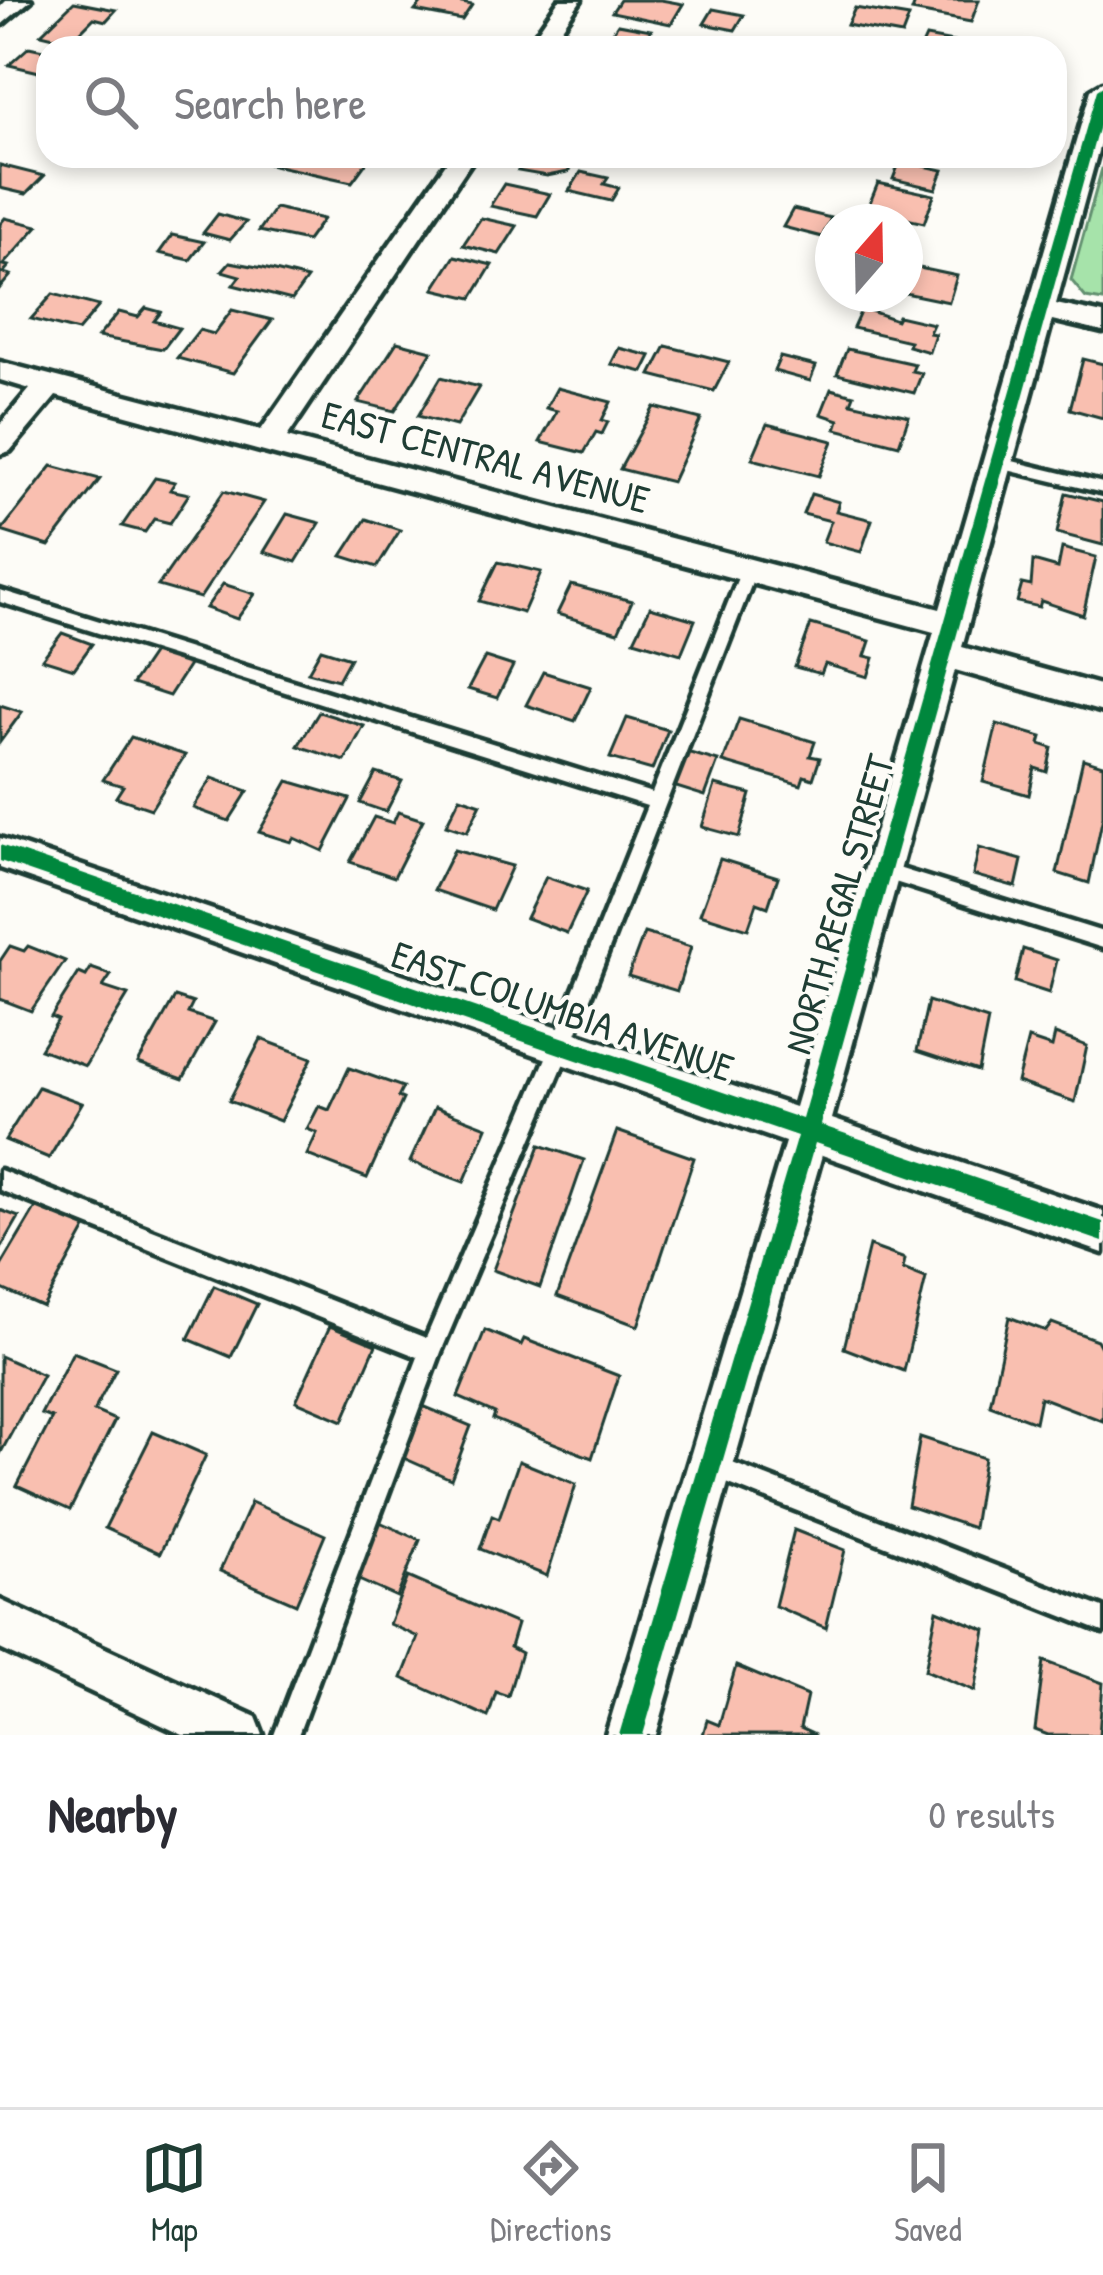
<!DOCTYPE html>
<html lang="en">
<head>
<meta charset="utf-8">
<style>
  body { margin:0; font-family:"Patrick Hand",sans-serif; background:#f2f2f3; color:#2b2b33 }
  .compass { position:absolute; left:815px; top:204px; width:108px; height:108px; border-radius:50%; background:#fff; box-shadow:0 6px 18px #0003; rotate:20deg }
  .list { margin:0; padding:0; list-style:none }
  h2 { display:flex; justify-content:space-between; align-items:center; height:156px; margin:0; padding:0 48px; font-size:51px }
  h2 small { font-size:39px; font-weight:400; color:#7c7c81 }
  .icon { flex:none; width:66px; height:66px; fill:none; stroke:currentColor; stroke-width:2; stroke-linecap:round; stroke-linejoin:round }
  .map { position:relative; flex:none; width:1103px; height:1735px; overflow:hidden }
  .search { position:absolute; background:#fff; box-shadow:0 6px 18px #0003; left:36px; right:36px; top:36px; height:132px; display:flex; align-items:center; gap:30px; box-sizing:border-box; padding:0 42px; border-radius:36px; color:#7c7c81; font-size:45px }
  .sheet { height:372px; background:#fff }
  nav { display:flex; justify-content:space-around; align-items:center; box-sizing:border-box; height:168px; border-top:3px solid #e1e1e2; background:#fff; font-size:33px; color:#7c7c81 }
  nav a { display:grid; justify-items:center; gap:6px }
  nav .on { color:#1f3d34 }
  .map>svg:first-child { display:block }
  .green { fill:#a6e3aa; stroke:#62906f; stroke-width:3 }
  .building { fill:#f9bfb0; stroke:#1f3d34; stroke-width:3 }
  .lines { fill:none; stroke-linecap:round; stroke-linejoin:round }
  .service-casing { stroke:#1f3d34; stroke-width:9 }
  .minor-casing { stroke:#1f3d34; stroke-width:9 }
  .service { fill:#fdfcf7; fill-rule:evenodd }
  .minor { fill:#fdfcf7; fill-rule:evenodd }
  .cycleway-casing { stroke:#fdfcf7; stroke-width:8 }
  .cycleway { fill:#00873e; fill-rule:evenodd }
  .labels { text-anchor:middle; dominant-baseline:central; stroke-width:9; stroke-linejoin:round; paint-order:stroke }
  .street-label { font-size:39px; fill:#1f3d34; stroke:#fdfcf7 }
</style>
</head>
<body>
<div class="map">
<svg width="1103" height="1735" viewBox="0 0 1103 1735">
  <rect width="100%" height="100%" fill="#fdfcf7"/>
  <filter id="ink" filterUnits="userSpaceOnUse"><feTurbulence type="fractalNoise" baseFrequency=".00833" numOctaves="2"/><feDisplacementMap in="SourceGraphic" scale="24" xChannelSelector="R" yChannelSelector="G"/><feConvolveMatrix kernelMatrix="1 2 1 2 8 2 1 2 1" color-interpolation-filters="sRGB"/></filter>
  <g filter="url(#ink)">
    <path class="green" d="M1103,165V301L1086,298L1071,280Z"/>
    <g class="building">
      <path d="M424,0H447L472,5L462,20L415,11Z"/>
      <path d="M620,0H661L683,4L671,24L612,12Z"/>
      <path d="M916,0H979L971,22L912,11Z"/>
      <path d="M74,2L116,10L106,21L94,18L71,41L41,34Z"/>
      <path d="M855,8L909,17L902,35L847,25Z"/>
      <path d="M713,9L744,15L735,30L704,24Z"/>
      <path d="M618,24L651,30L640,48L604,45Z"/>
      <path d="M926,37L969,45L921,48Z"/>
      <path d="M29,47L48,51V74L9,65Z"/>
      <path d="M259,156H355L369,159L352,182L255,161Z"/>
      <path d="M527,156H561L574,162L568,172L547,176L518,171Z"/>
      <path d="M900,161L943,170L936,189L893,179Z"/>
      <path d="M0,165L44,176L26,194L0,188Z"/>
      <path d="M581,172L608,178L604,184L619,188L611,201L569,191Z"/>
      <path d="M878,183L934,195L924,223L867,210Z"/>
      <path d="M504,184L550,194L537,216L490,206Z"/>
      <path d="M275,208L323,219L307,241L259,231Z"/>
      <path d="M793,209L831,218L822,237L783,227Z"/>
      <path d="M218,214L246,222L230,240L203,233Z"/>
      <path d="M5,218L38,226L3,265L9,266L3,273L11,275L0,288V224Z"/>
      <path d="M481,218L517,226L499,254L463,245Z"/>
      <path d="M172,235L204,242L190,260L159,253Z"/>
      <path d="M455,256L492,265L472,298L434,289Z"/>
      <path d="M230,262L263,268L307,279L292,300L233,285L240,276L222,271Z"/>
      <path d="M905,265L957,276L949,302L905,293Z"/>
      <path d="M53,294L99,306L78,331L31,319Z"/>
      <path d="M146,308L161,312L154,321L179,328L163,349L98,337L119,312L138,317Z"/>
      <path d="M862,308L896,320L898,316L933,324L929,333L935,334L929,352L908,346L910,341L853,328Z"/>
      <path d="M232,310L272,320L233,373L177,358L199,330L214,334Z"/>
      <path d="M397,342L432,351L395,411L358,402Z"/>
      <path d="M666,346L729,362L714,391L651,375Z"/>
      <path d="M619,348L651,356L643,372L611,364Z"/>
      <path d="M847,349L915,364L912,371L922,373L914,393L837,374Z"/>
      <path d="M780,357L816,366L810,381L774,371Z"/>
      <path d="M1083,359L1103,364V418L1070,409Z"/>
      <path d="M441,377L479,387L456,426L418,416Z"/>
      <path d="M557,388L611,402L602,420L608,422L602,434L596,432L584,453L540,442L557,411L546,408Z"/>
      <path d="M831,389L854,395L851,403L909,416L899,445L836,429L839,420L821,414Z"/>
      <path d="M654,407L701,419L672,482L620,469Z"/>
      <path d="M767,424L833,441L819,476L752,459Z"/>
      <path d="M52,466L100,479L49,546L1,531Z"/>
      <path d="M155,478L175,482L170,490L189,494L170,523L154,519L145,532L122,526Z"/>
      <path d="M224,491L264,502L200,598L158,586Z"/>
      <path d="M1066,493L1103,502V545L1057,533Z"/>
      <path d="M811,494L839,502L836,511L872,520L861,552L823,542L831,521L803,514Z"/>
      <path d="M287,514L320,523L296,562L264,552Z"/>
      <path d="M366,519L400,530L377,567L342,556Z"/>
      <path d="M1062,548L1096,557L1083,615L1041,601L1039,607L1017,602L1022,584L1031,586L1033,561L1058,568Z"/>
      <path d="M498,562L541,572L523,613L479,601Z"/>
      <path d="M223,584L255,594L237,619L206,608Z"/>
      <path d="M571,585L632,601L618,632L557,614Z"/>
      <path d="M650,607L695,620L681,654L634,640Z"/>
      <path d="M811,624L870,641L865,656L874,658L868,677L825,664L821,674L795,667Z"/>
      <path d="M62,633L92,644L74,669L42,659Z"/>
      <path d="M321,649L350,658L338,680L308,672Z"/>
      <path d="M155,650L191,662L169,696L132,684Z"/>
      <path d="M485,657L513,666L497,698L468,689Z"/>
      <path d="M543,672L591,687L575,721L526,705Z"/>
      <path d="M0,705L22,712L0,742Z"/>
      <path d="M319,712L364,726L345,761L298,746Z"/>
      <path d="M627,718L668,730L652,770L610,758Z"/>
      <path d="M739,719L815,742L810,756L820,758L813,779L804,776L801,785L723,762Z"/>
      <path d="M997,724L1042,737L1040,744L1052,748L1047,772L1035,768L1029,795L983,782Z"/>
      <path d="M131,737L185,755L151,809L116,797L123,786L103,780Z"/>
      <path d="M683,751L718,761L705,796L670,785Z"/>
      <path d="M1083,759L1103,765V816L1089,883L1057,873Z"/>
      <path d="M376,773L402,781L386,812L360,803Z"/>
      <path d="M212,778L248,791L229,821L193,808Z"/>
      <path d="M288,781L350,799L323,851L294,838L291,842L259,832Z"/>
      <path d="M715,785L751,794L739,837L702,827Z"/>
      <path d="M460,797L481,804L467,832L446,825Z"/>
      <path d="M398,812L423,820L394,877L350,862L374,817L393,823Z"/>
      <path d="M979,848L1022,860L1016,887L973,875Z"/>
      <path d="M454,850L512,866L492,910L434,890Z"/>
      <path d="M720,859L778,877L768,907L757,903L748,929L700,914Z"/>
      <path d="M546,877L587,891L567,933L526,918Z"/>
      <path d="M644,933L691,947L677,991L628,976Z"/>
      <path d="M10,946L24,951L28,946L65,961L31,1011L0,999V961Z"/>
      <path d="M1023,949L1057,960L1049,993L1015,982Z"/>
      <path d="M91,968L111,975L103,987L128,995L85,1066L40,1049L58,1020L51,1017L79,973L86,976Z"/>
      <path d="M175,997L193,1003L188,1013L215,1022L183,1079L138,1063Z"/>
      <path d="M928,1001L988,1020L978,1071L917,1051Z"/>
      <path d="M1055,1034L1087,1046L1075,1102L1017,1082L1028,1039L1052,1047Z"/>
      <path d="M261,1039L312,1058L280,1121L229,1101Z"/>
      <path d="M349,1068L403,1087L398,1097L403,1099L367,1178L307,1155L317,1133L307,1129L319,1106L329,1110Z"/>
      <path d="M38,1087L82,1103L49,1158L5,1140Z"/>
      <path d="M435,1107L487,1127L464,1182L410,1162Z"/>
      <path d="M617,1131L694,1158L638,1326L557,1296Z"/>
      <path d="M540,1145L584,1160L540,1287L493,1270Z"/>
      <path d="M38,1204L88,1225L43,1307L0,1288V1268Z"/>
      <path d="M0,1210L19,1217L0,1250Z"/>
      <path d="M869,1246L905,1259L903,1269L926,1278L904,1371L844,1348Z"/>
      <path d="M214,1286L257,1304L231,1357L188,1339Z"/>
      <path d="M1009,1317L1046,1331L1052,1323L1097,1340L1103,1351V1421L1040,1397L1035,1422L990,1405Z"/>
      <path d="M330,1326L376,1345L343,1421L296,1401Z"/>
      <path d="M485,1330L521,1345L524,1339L619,1376L592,1458L493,1419L495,1413L458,1397Z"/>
      <path d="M73,1352L116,1369L94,1411L115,1420L70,1510L17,1486L52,1418L41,1414Z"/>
      <path d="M0,1356L43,1375L0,1454Z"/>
      <path d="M418,1404L471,1426L451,1479L397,1455Z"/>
      <path d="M153,1432L206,1455L160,1553L105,1528Z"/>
      <path d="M920,1437L984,1458L973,1528L908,1506Z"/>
      <path d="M519,1461L576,1484L547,1576L480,1549L492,1515L499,1518Z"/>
      <path d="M251,1502L325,1535L296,1604L220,1571Z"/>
      <path d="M373,1519L420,1540L397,1597L350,1576Z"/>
      <path d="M794,1530L845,1550L826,1628L775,1606Z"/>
      <path d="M408,1577L517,1624L510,1647L521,1653L508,1696L496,1692L488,1717L402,1678L418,1637L389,1624Z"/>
      <path d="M937,1610L986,1630L975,1691L925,1670Z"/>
      <path d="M1044,1661L1103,1683L1099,1735H1048L1035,1730Z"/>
      <path d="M736,1666L807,1696L800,1728L815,1735H703L707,1720L719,1725Z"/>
    </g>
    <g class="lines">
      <defs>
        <g id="service">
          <path d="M996,457L1103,483V493L991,466V458Z"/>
          <path d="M749,564L757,570L572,1044L441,1352L298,1735H274L418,1357L0,1190V1170L426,1338L552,1044L647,806L0,602V590L652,793L741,570Z"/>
          <path d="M882,863L1103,932V948L876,876L873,871L876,866Z"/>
          <path d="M712,1455L1103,1608V1632L704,1474L701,1466L704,1458Z"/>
        </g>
        <g id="minor">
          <path d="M7,0H31L0,26V7Z"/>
          <path d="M559,0H581L548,48H526Z"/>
          <path d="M1103,83V133L1056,304L1103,314V332L1052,320L962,647L1103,686V712L955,670L832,1119L1103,1211V1253L822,1155L656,1735H606L785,1142L0,868V838L795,1107L934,632L56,396L10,451L0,454V425L30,389L0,380V362L261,430L451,156H475L287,437L940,609L1091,90Z"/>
          <path d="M0,1600L256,1717L263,1735H183L0,1649Z"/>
        </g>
      </defs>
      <use href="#service" class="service-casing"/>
      <use href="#minor" class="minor-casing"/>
      <use href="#service" class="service"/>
      <use href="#minor" class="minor"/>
      <defs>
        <path id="cycleway" d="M1103,86V111L820,1125L1103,1222V1242L815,1143L643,1735H619L797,1136L0,861V845L802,1119L1097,90Z"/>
      </defs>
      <use href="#cycleway" class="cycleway-casing"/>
      <use href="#cycleway" class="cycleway"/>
    </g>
  </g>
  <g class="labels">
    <g class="street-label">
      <text transform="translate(486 456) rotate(15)">EAST CENTRAL AVENUE</text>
      <text transform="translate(838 904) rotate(-74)">NORTH REGAL STREET</text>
      <text transform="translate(563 1010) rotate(19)">EAST COLUMBIA AVENUE</text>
    </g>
  </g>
</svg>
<svg class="compass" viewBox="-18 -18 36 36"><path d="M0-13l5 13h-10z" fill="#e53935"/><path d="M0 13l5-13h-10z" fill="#7c7c81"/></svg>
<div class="search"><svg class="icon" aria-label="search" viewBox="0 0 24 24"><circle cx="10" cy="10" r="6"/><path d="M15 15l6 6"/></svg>Search here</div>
</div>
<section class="sheet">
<h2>Nearby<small>0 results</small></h2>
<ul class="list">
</ul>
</section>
<nav>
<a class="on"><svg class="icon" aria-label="map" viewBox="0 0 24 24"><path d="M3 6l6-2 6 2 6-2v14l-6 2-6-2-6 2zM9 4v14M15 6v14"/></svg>Map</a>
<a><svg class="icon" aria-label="directions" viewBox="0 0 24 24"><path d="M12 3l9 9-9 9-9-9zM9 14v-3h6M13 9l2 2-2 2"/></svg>Directions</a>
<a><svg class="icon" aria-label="saved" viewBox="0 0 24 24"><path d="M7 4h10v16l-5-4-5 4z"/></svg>Saved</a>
</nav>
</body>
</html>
